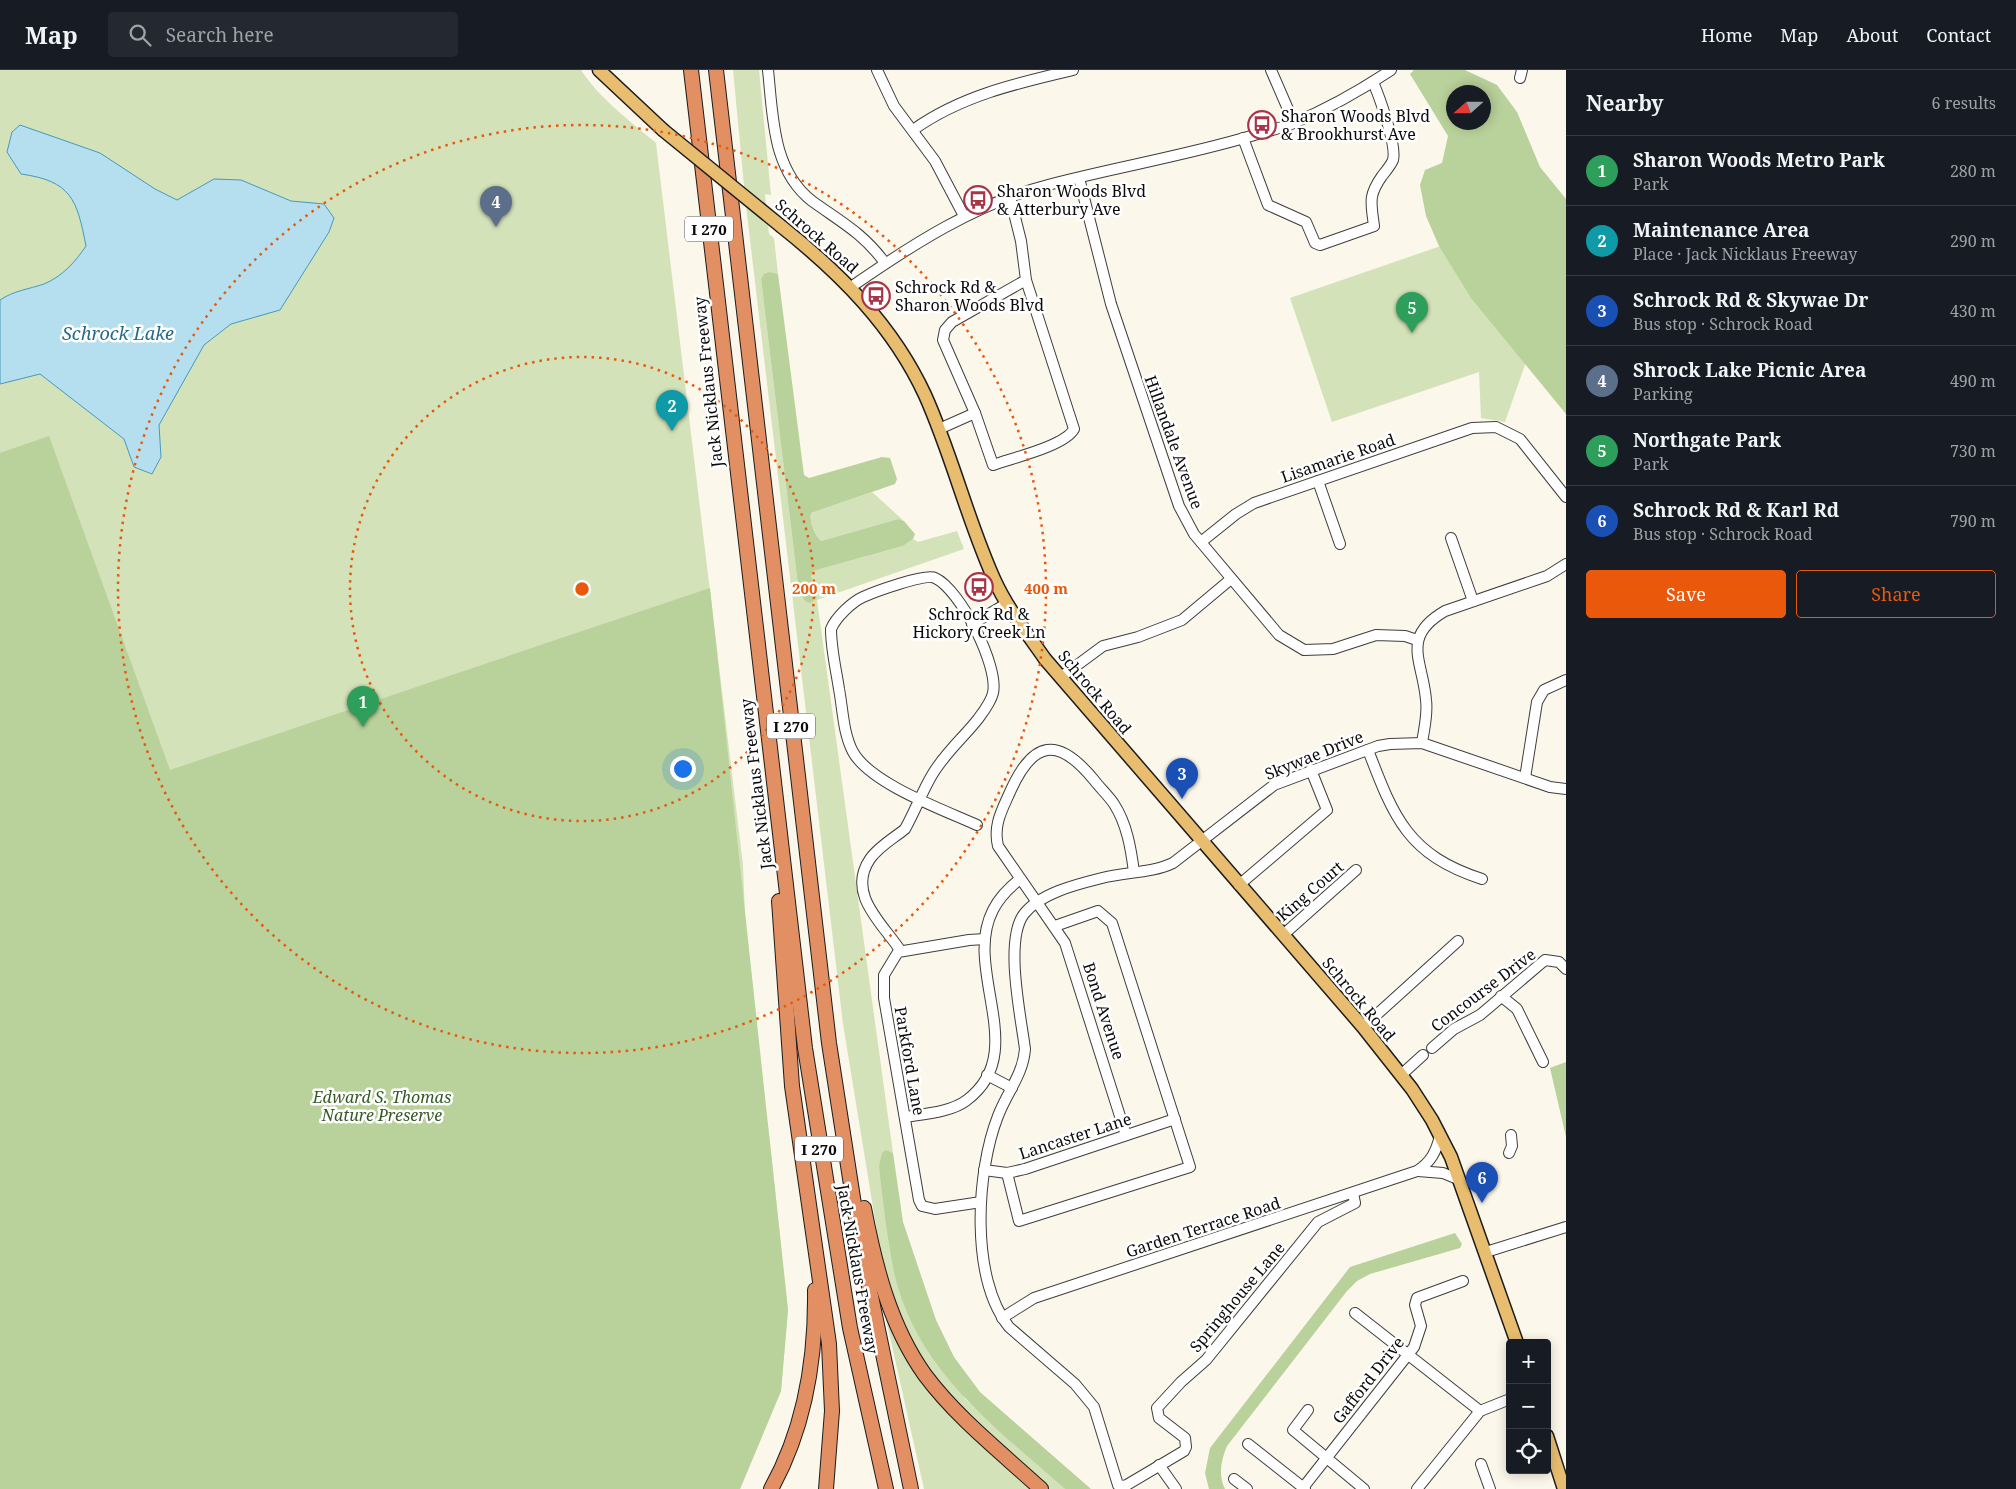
<!DOCTYPE html>
<html lang="en">
<head>
<meta charset="utf-8">
<style>
  body { margin:0; font-family:"Noto Serif",serif; background:#242831; color:#f1f3f6 }
  .controls { position:absolute; right:15px; bottom:15px; display:grid; overflow:hidden; border-radius:5px; box-shadow:0 2px 12px #0003 }
  .controls button { width:45px; height:45px; display:grid; place-items:center; padding:0; border:0; border-bottom:1px solid #363941; background:#171b24; color:#f1f3f6; font:25px sans-serif }
  .compass { position:absolute; left:1446px; top:15px; width:45px; height:45px; border-radius:50%; background:#171b24; box-shadow:0 2px 12px #0003; rotate:249deg }
  .you { position:absolute; left:682px; top:698px; width:18px; height:18px; margin:-12px; border:4px solid #fff; border-radius:50%; background:#1a73e8; box-shadow:0 0 0 8px #1a73e833 }
  .badge { display:grid; place-items:center; width:32px; height:32px; border-radius:50%; background:#ea580c; color:#fff; font-size:16px; font-weight:700 }
  .pin { position:absolute; translate:-50% -41px; filter:drop-shadow(0 1px 2px #0008) }
  .pin::after { content:''; position:absolute; top:26px; width:18px; height:15px; background:inherit; clip-path:polygon(0 0,100% 0,50% 100%) }
  .list { margin:0; padding:0; list-style:none }
  h2 { display:flex; justify-content:space-between; align-items:center; height:65px; margin:0; padding:0 20px; font-size:21px }
  h2 small { font-size:16px; font-weight:400; color:#9ea1a6 }
  .list li { display:grid; grid-template-columns:32px 1fr auto; gap:15px; align-items:center; box-sizing:border-box; height:70px; padding:0 20px; border-top:1px solid #363941 }
  .list b { display:block; font-size:19px; white-space:nowrap }
  .list p { margin:0; font-size:16px; white-space:nowrap; color:#9ea1a6 }
  .list em { font-size:16px; font-style:normal; color:#9ea1a6 }
  .actions { display:flex; gap:10px; padding:15px 20px }
  .actions a { flex:1; padding:11px 0; border:1px solid #ea580c; border-radius:5px; text-align:center; font-size:18px; color:#ea580c }
  .actions .main { background:#ea580c; color:#fff }
  .icon { flex:none; width:28px; height:28px; fill:none; stroke:currentColor; stroke-width:2; stroke-linecap:round; stroke-linejoin:round }
  .map { position:relative; flex:none; width:1566px; height:1419px; overflow:hidden }
  header { display:flex; align-items:center; gap:30px; box-sizing:border-box; height:70px; padding:0 25px; background:#171b24; border-bottom:1px solid #363941 }
  header strong { font-size:24px }
  nav { display:flex; gap:28px; margin-inline-start:auto; font-size:18px }
  .search { width:350px; height:45px; background:#242831; display:flex; align-items:center; gap:12px; box-sizing:border-box; padding:0 18px; border-radius:5px; color:#9ea1a6; font-size:19px }
  main { display:flex }
  aside { flex:1; background:#171b24 }
  .map>svg:first-child { display:block }
  .green { fill:#d3e2b9 }
  .forest { fill:#b9d19a; fill-rule:evenodd }
  .water { fill:#b5dfee; stroke:#459abc }
  .lines { fill:none; stroke-linecap:round; stroke-linejoin:round }
  .minor-casing { stroke:#3e3e3e; stroke-width:12 }
  .major-casing { stroke:#1c1c1c; stroke-width:15 }
  .highway-casing { stroke:#1c1c1c; stroke-width:16 }
  .minor { stroke:#fff; stroke-width:10 }
  .major { stroke:#e8bd6f; stroke-width:12 }
  .highway { stroke:#e28f63; stroke-width:14 }
  .major-bridge-casing { stroke:#1c1c1c; stroke-width:15; stroke-linecap:butt }
  .major-bridge { stroke:#e8bd6f; stroke-width:12 }
  .ring { fill:none; stroke:#e8590c; stroke-width:2.5; stroke-dasharray:2.5 5 }
  .labels { text-anchor:middle; dominant-baseline:central; stroke-width:5; stroke-linejoin:round; paint-order:stroke }
  .shield { fill:#fff; stroke:#545454; stroke-width:1 }
  .shield-label { font-size:15px; font-weight:bold; fill:#0b0b0b }
  .poi-label { font-size:16px; fill:#0b0b0b; stroke:#fff; text-anchor:start }
  .street-label { font-size:16px; fill:#0b0b0b; stroke:#fff }
  .park-label { font-size:16px; font-style:italic; fill:#355924; stroke:#fff }
  .water-label { font-size:18px; font-style:italic; fill:#246a8c; stroke:#fff }
  .centre { fill:#e8590c; stroke:#fff; stroke-width:2.5 }
  .ring-label { font-size:15px; text-anchor:middle; font-weight:bold; fill:#e8590c; stroke:#fff; stroke-width:5; stroke-linejoin:round; paint-order:stroke }
</style>
</head>
<body>
<header>
<strong>Map</strong>
<div class="search"><svg class="icon" aria-label="search" viewBox="0 0 24 24"><circle cx="10" cy="10" r="6"/><path d="M15 15l6 6"/></svg>Search here</div>
<nav><a>Home</a><a>Map</a><a>About</a><a>Contact</a></nav>
</header>
<main>
<div class="map">
<svg width="1566" height="1419" viewBox="0 0 1566 1419">
  <rect width="100%" height="100%" fill="#fcf7eb"/>
  <g class="green">
    <path d="M0,0H581C599,28 630,51 656,73L743,795L748,919L770,1072L788,1240L781,1321L740,1419H0Z"/>
    <path d="M733,0H759L771,125L765,124L769,164L774,168L778,204L770,202L761,209L798,515L804,530L817,529L811,506L813,501L903,476L913,469L918,472L957,461L964,479L817,530L893,1083L886,1080L879,1096L965,1329L1065,1419H1049L982,1361L947,1326L906,1265L887,1215L879,1174L843,954L746,136Z"/>
    <path d="M1487,160L1528,286L1505,352L1481,348L1479,302L1332,352L1290,228Z"/>
    <path d="M872,422L904,451L898,449L821,471C815,464 809,452 811,443Z"/>
    <path d="M889,1248L897,1268L1033,1419H924L886,1249Z"/>
  </g>
  <g class="forest">
    <path d="M1414,0H1465L1497,15L1517,42L1540,97L1566,129V344L1471,228L1439,176L1426,146L1420,115L1425,100L1442,93L1448,66L1410,4ZM1484,22V52H1454V22Z"/>
    <path d="M770,202L778,204L804,405L809,408L882,387L890,388L897,409L895,414L811,443C809,452 815,465 821,471L898,449L904,451L915,464L913,469L903,476L813,501L811,506L817,529L809,533L804,530L798,515L761,209L764,204Z"/>
    <path d="M49,366L170,700L710,518L788,1240L781,1321L740,1419H0V383Z"/>
    <path d="M1566,992V1067L1550,998Z"/>
    <path d="M886,1080L893,1083L903,1152L936,1250L954,1287L980,1322L1091,1419H1065C994,1356 916,1300 894,1202C887,1167 883,1131 879,1096L882,1083Z"/>
    <path d="M1455,1163L1462,1174L1460,1178L1370,1204L1357,1211L1347,1221L1227,1376C1221,1390 1218,1405 1225,1419H1209L1205,1403L1210,1378L1350,1197Z"/>
  </g>
  <path class="water" d="M20,55L100,83L155,119L177,130L214,109L241,110L291,131L324,134L334,148L329,162L280,240L231,254L204,275L159,355L161,387L152,404L134,397L124,369L40,304L0,314V230C13,221 29,219 44,214C63,206 75,192 86,176C77,129 71,111 21,104L7,82L12,62Z"/>
  <g class="lines">
    <defs>
      <g id="minor">
        <path d="M768,0C773,46 772,100 812,131C841,152 863,163 885,193"/>
        <path d="M877,0L894,36L935,91L964,146"/>
        <path d="M1271,0L1294,53"/>
        <path d="M1520,8L1522,0"/>
        <path d="M913,60C960,26 1017,13 1073,0"/>
        <path d="M1243,68L1268,135L1306,152L1315,173L1320,175L1374,156C1371,132 1368,126 1382,106C1386,101 1391,95 1393,90C1397,75 1379,26 1373,12"/>
        <path d="M1079,108L1111,234L1179,436L1194,464L1279,565L1304,580L1333,579L1376,565L1405,566L1417,570"/>
        <path d="M1010,127L1021,171L1026,210L1074,359C1065,376 1012,388 993,395L975,343L943,270L945,260L952,252L1026,210"/>
        <path d="M851,217C913,174 975,134 1048,115C1116,97 1184,86 1251,66C1265,62 1281,58 1294,53C1327,39 1361,20 1391,0"/>
        <path d="M939,359L975,343"/>
        <path d="M1318,411L1340,474"/>
        <path d="M1451,468L1473,531"/>
        <path d="M1201,472L1236,444L1254,433L1472,358L1496,357L1520,369L1566,427"/>
        <path d="M972,554L1006,534"/>
        <path d="M1061,607L1103,576L1138,567L1182,550L1231,509"/>
        <path d="M1422,673C1424,659 1428,644 1426,630C1423,591 1400,567 1445,541L1547,506L1566,494"/>
        <path d="M1368,680C1394,748 1408,785 1482,809"/>
        <path d="M1525,708L1537,632L1544,620L1566,610"/>
        <path d="M1239,815L1327,740L1311,700"/>
        <path d="M1283,865L1356,800"/>
        <path d="M900,880C883,854 846,824 870,789C878,777 894,768 905,759C915,741 922,722 932,705C945,683 963,668 978,649C984,641 991,632 993,623C999,596 960,519 935,508C926,503 874,522 863,527C852,532 836,547 831,559C831,579 836,599 839,619C843,640 843,663 853,682C871,714 944,740 977,755"/>
        <path d="M1501,926L1517,939L1543,992"/>
        <path d="M1363,957L1458,871"/>
        <path d="M1432,978L1454,959L1480,945L1545,890L1559,892L1566,899"/>
        <path d="M987,1005L1012,1018"/>
        <path d="M1401,1005L1423,985"/>
        <path d="M905,1047C924,1044 952,1042 967,1030C1031,982 962,900 993,840C999,828 1010,817 1020,809"/>
        <path d="M1126,1065L1065,873L998,776C993,755 1002,740 1010,722C1033,670 1058,666 1094,710C1100,718 1108,725 1114,734C1127,754 1131,779 1134,802"/>
        <path d="M1509,1083L1512,1076L1511,1065"/>
        <path d="M984,1100L1007,1103L1025,1099L1175,1049"/>
        <path d="M1418,1101L1443,1103L1460,1110"/>
        <path d="M1007,1103L1019,1151L1190,1097L1112,853L1098,841L1055,856"/>
        <path d="M1353,1123L1355,1133L1318,1152L1206,1290L1181,1312L1157,1338L1159,1348L1185,1368L1186,1377L1184,1381L1125,1416L1118,1415L1094,1337L1075,1314L1009,1257C970,1208 976,1102 998,1046C1007,1022 1023,1005 1025,979C1021,947 1004,870 1024,844C1040,823 1078,814 1102,808C1126,802 1152,803 1173,793L1274,715L1378,676L1390,674L1422,673L1550,717L1566,719"/>
        <path d="M981,1132L935,1139L922,1136L919,1130L884,928V905L898,882L969,870L985,869"/>
        <path d="M1486,1182L1566,1157"/>
        <path d="M1355,1243L1480,1341"/>
        <path d="M1002,1248L1034,1228L1417,1101C1431,1092 1436,1082 1440,1066"/>
        <path d="M1308,1340L1293,1360L1364,1419"/>
        <path d="M1248,1374L1305,1419"/>
        <path d="M1481,1394L1490,1419"/>
        <path d="M1159,1395L1176,1419"/>
        <path d="M1234,1409L1247,1419"/>
        <path d="M1302,1419L1414,1277L1421,1256L1415,1235L1417,1228L1463,1211"/>
        <path d="M1417,1419L1480,1341L1510,1329"/>
      </g>
      <g id="major">
        <path d="M599,0L663,60"/>
        <path d="M782,157C841,204 893,256 925,325C952,385 967,449 994,509C1007,538 1027,563 1045,589L1363,957L1412,1019L1432,1050L1451,1087L1517,1273"/>
        <path d="M1547,1366L1564,1419"/>
      </g>
      <g id="highway">
        <path d="M691,0L805,978L850,1258L886,1419"/>
        <path d="M716,0L829,973L860,1173L911,1419"/>
        <path d="M779,831L792,1016L829,1274L832,1341L826,1419"/>
        <path d="M864,1138C875,1196 890,1256 925,1305C957,1348 1002,1383 1041,1419"/>
        <path d="M771,1419C805,1358 816,1289 815,1220"/>
      </g>
    </defs>
    <use href="#minor" class="minor-casing"/>
    <use href="#major" class="major-casing"/>
    <use href="#highway" class="highway-casing"/>
    <use href="#minor" class="minor"/>
    <use href="#major" class="major"/>
    <use href="#highway" class="highway"/>
    <defs>
      <path id="major-bridge" d="M663,60L782,157"/>
    </defs>
    <use href="#major-bridge" class="major-bridge-casing"/>
    <use href="#major-bridge" class="major-bridge"/>
  </g>
  <g class="ring">
    <circle cx="582" cy="519" r="232"/>
    <circle cx="582" cy="519" r="464"/>
  </g>
  <defs>
    <symbol id="bus-ring" viewBox="-11 -11 22 22"><circle r="9.5" fill="#fff" stroke="#a93447" stroke-width="1.5"/><path d="M-5-6H5V4H4V6H2V4H-2V6H-4V4H-5ZM-3.5-4V0h7V-4ZM-3.5 1.2v1.5H-2V1.2ZM2 1.2v1.5H3.5V1.2Z" fill="#a93447"/></symbol>
  </defs>
  <g fill-rule="evenodd">
    <use href="#bus-ring" x="1246" y="39" width="32" height="32"/>
    <use href="#bus-ring" x="962" y="114" width="32" height="32"/>
    <use href="#bus-ring" x="860" y="210" width="32" height="32"/>
    <use href="#bus-ring" x="963" y="501" width="32" height="32"/>
  </g>
  <g class="labels">
    <g class="shield">
      <rect x="685" y="146.5" width="48" height="25" rx="4"/>
      <rect x="767" y="643.5" width="48" height="25" rx="4"/>
      <rect x="795" y="1066.5" width="48" height="25" rx="4"/>
    </g>
    <g class="shield-label">
      <text x="709" y="159">I 270</text>
      <text x="791" y="656">I 270</text>
      <text x="819" y="1079">I 270</text>
    </g>
    <g class="poi-label">
      <text x="1281" y="46">Sharon Woods Blvd<tspan x="1281" dy="18">&amp; Brookhurst Ave</tspan></text>
      <text x="997" y="121">Sharon Woods Blvd<tspan x="997" dy="18">&amp; Atterbury Ave</tspan></text>
      <text x="895" y="217">Schrock Rd &amp;<tspan x="895" dy="18">Sharon Woods Blvd</tspan></text>
      <text x="979" y="544" text-anchor="middle">Schrock Rd &amp;<tspan x="979" dy="18">Hickory Creek Ln</tspan></text>
    </g>
    <g class="street-label">
      <text transform="translate(817 166) rotate(41)">Schrock Road</text>
      <text transform="translate(708 312) rotate(-96)">Jack Nicklaus Freeway</text>
      <text transform="translate(1174 372) rotate(70)">Hillandale Avenue</text>
      <text transform="translate(1338 388) rotate(-19)">Lisamarie Road</text>
      <text transform="translate(1095 622) rotate(50)">Schrock Road</text>
      <text transform="translate(1314 685) rotate(-22)">Skywae Drive</text>
      <text transform="translate(756 714) rotate(-97)">Jack Nicklaus Freeway</text>
      <text transform="translate(1310 821) rotate(-41)">King Court</text>
      <text transform="translate(1483 920) rotate(-37)">Concourse Drive</text>
      <text transform="translate(1359 929) rotate(50)">Schrock Road</text>
      <text transform="translate(1104 941) rotate(72)">Bond Avenue</text>
      <text transform="translate(910 991) rotate(80)">Parkford Lane</text>
      <text transform="translate(1075 1066) rotate(-18)">Lancaster Lane</text>
      <text transform="translate(1203 1157) rotate(-18)">Garden Terrace Road</text>
      <text transform="translate(858 1199) rotate(80)">Jack Nicklaus Freeway</text>
      <text transform="translate(1237 1227) rotate(-50)">Springhouse Lane</text>
      <text transform="translate(1368 1310) rotate(-52)">Gafford Drive</text>
    </g>
    <g class="park-label">
      <text x="382" y="1027">Edward S. Thomas<tspan x="382" dy="18">Nature Preserve</tspan></text>
    </g>
    <g class="water-label">
      <text x="118" y="263">Schrock Lake</text>
    </g>
  </g>
  <circle cx="582" cy="519" r="8" class="centre"/>
  <g class="ring-label">
    <text x="814" y="524">200 m</text>
    <text x="1046" y="524">400 m</text>
  </g>
</svg>
<div class="controls">
<button>+</button>
<button>−</button>
<button><svg class="icon" aria-label="locate" viewBox="0 0 24 24"><circle cx="12" cy="12" r="6"/><path d="M12 2v4M12 18v4M2 12h4M18 12h4"/></svg></button>
</div>
<svg class="compass" viewBox="-18 -18 36 36"><path d="M0-13l5 13h-10z" fill="#e53935"/><path d="M0 13l5-13h-10z" fill="#9ea1a6"/></svg>
<div class="you"></div>
<div class="pin badge" style="left:363px;top:657px;background:#2e9e5b">1</div>
<div class="pin badge" style="left:672px;top:361px;background:#0f9aa8">2</div>
<div class="pin badge" style="left:1182px;top:729px;background:#1a4fb4">3</div>
<div class="pin badge" style="left:496px;top:157px;background:#5c6f8a">4</div>
<div class="pin badge" style="left:1412px;top:263px;background:#2e9e5b">5</div>
<div class="pin badge" style="left:1482px;top:1133px;background:#1a4fb4">6</div>
</div>
<aside>
<h2>Nearby<small>6 results</small></h2>
<ul class="list">
<li><span class="badge" style="background:#2e9e5b">1</span><div><b>Sharon Woods Metro Park</b><p>Park</p></div><em>280 m</em></li>
<li><span class="badge" style="background:#0f9aa8">2</span><div><b>Maintenance Area</b><p>Place · Jack Nicklaus Freeway</p></div><em>290 m</em></li>
<li><span class="badge" style="background:#1a4fb4">3</span><div><b>Schrock Rd &amp; Skywae Dr</b><p>Bus stop · Schrock Road</p></div><em>430 m</em></li>
<li><span class="badge" style="background:#5c6f8a">4</span><div><b>Shrock Lake Picnic Area</b><p>Parking</p></div><em>490 m</em></li>
<li><span class="badge" style="background:#2e9e5b">5</span><div><b>Northgate Park</b><p>Park</p></div><em>730 m</em></li>
<li><span class="badge" style="background:#1a4fb4">6</span><div><b>Schrock Rd &amp; Karl Rd</b><p>Bus stop · Schrock Road</p></div><em>790 m</em></li>
</ul>
<div class="actions"><a class="main">Save</a><a>Share</a></div>
</aside>
</main>
</body>
</html>
